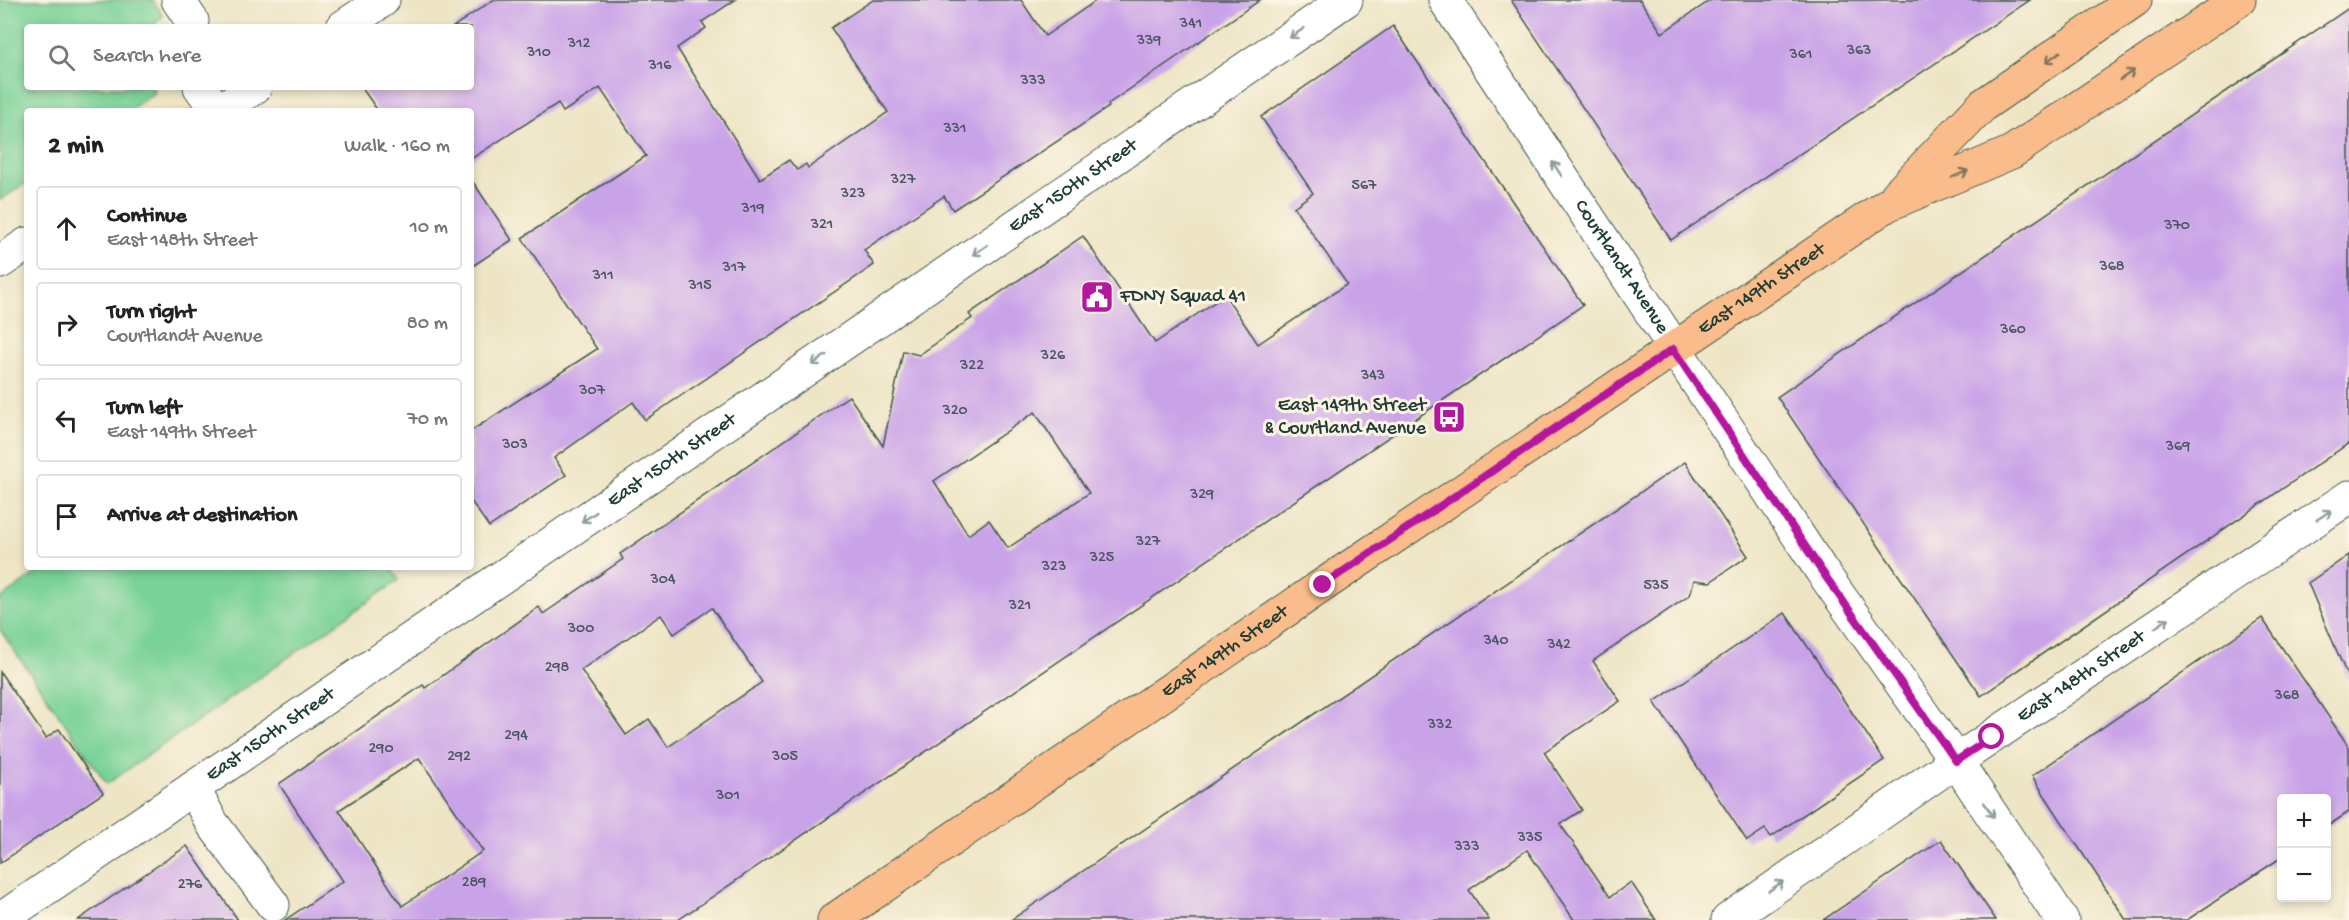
<!DOCTYPE html>
<html lang="en">
<head>
<meta charset="utf-8">
<style>
  body { margin:0; font-family:"Gochi Hand",sans-serif; background:#f6f6f6; color:#222 }
  .controls { position:absolute; right:18px; bottom:18px; display:grid; overflow:hidden; border-radius:6px; box-shadow:0 3px 9px #0003 }
  .controls button { width:54px; height:54px; display:grid; place-items:center; padding:0; border:0; border-bottom:2px solid #e0e0e0; background:#fff; color:#222; font:30px sans-serif }
  .stop { position:absolute; width:18px; height:18px; margin:-14px; border:4px solid #b5179e; border-radius:50%; background:#fff }
  .stop.end { background:#b5179e; border-color:#fff; box-shadow:0 2px 6px #0008 }
  .list { margin:0; padding:0; list-style:none }
  h2 { display:flex; justify-content:space-between; align-items:center; height:78px; margin:0; padding:0 24px; font-size:26px }
  h2 small { font-size:20px; font-weight:400; color:#767676 }
  .list li { display:grid; grid-template-columns:39px 1fr auto; gap:18px; align-items:center; box-sizing:border-box; height:84px; margin:0 12px 12px; padding:0 12px; border:2px solid #e0e0e0; border-radius:6px }
  .list b { display:block; font-size:22px; white-space:nowrap }
  .list p { margin:0; font-size:20px; white-space:nowrap; color:#767676 }
  .list em { font-size:20px; font-style:normal; color:#767676 }
  .icon { flex:none; width:33px; height:33px; fill:none; stroke:currentColor; stroke-width:2; stroke-linecap:round; stroke-linejoin:round }
  .map { position:relative; flex:none; width:2349px; height:920px; overflow:hidden }
  .search { position:absolute; background:#fff; box-shadow:0 3px 9px #0003; left:24px; top:24px; width:450px; height:66px; display:flex; align-items:center; gap:15px; box-sizing:border-box; padding:0 21px; border-radius:6px; color:#767676; font-size:22px }
  .panel { position:absolute; background:#fff; box-shadow:0 3px 9px #0003; left:24px; top:108px; width:450px; height:462px; border-radius:6px }
  .map>svg:first-child { display:block }
  .green { fill:#79d297; stroke:#4c8866; stroke-width:1.5 }
  .building { fill:#c9a3e8; fill-rule:evenodd }
  .lines { fill:none; stroke-linecap:round; stroke-linejoin:round }
  .minor-casing { stroke:#3e564a; stroke-width:35 }
  .major-casing { stroke:#3e564a; stroke-width:35 }
  .minor { stroke:#fff; stroke-width:33 }
  .major { stroke:#f9bc8a; stroke-width:33 }
  .oneway { stroke:#8f9e9a }
  .oneway2 { stroke:#81765b }
  .route { stroke:#b5179e; stroke-width:8 }
  .labels { text-anchor:middle; dominant-baseline:central; stroke-width:6; stroke-linejoin:round; paint-order:stroke }
  .number-label { font-size:16px; fill:#4a5661 }
  .street-label { font-size:20px; fill:#1f3d34; stroke:#fcf5e5 }
  .poi-label { font-size:20px; fill:#1f3d34; stroke:#fcf5e5; text-anchor:start }
</style>
</head>
<body>
<div class="map">
<svg width="2349" height="920" viewBox="0 0 2349 920">
  <rect width="100%" height="100%" fill="#fcf5e5"/>
  <filter id="ink" filterUnits="userSpaceOnUse"><feTurbulence type="fractalNoise" baseFrequency=".0167" numOctaves="2"/><feDisplacementMap in="SourceGraphic" scale="12" xChannelSelector="R" yChannelSelector="G"/><feConvolveMatrix kernelMatrix="1 2 1 2 8 2 1 2 1" color-interpolation-filters="sRGB"/></filter>
  <filter id="wash" filterUnits="userSpaceOnUse"><feTurbulence type="fractalNoise" baseFrequency=".008" numOctaves="4" result="noise"/><feDisplacementMap in="SourceGraphic" scale="24" xChannelSelector="R" yChannelSelector="G"/><feGaussianBlur stdDeviation="1.35" result="paint"/><feColorMatrix in="noise" values="0 0 0 0 0 0 0 0 0 0 0 0 0 0 0 0 0 1.4 0 .05"/><feComposite in="paint" operator="in"/></filter>
  <g filter="url(#wash)">
    <rect width="100%" height="100%" fill="#eee5c5"/>
    <g class="green">
      <path d="M0,0H153L163,16L152,27H27V87H152L155,92L128,111H27V182L0,200Z"/>
      <path d="M45,567H390L399,580L107,784L0,630V599Z"/>
    </g>
    <g id="blocks">
      <g class="building">
        <path d="M493,0H735L702,22L706,28L677,48L760,179L789,160L797,170L806,164L808,168L888,112L831,28L873,0H1021L1045,36L1097,0H1260L1108,104L1109,107L953,210L944,196L864,250L874,265L645,420L633,402L554,458L566,475L489,527L471,501V431L597,349L522,238L646,156L600,88L563,112L558,103L471,159V111H378L362,88L364,87H471V27H453Z"/>
        <path d="M1511,0H1640L1662,33L1711,0H2030L1671,240Z"/>
        <path d="M2349,8V443L1981,696L1777,397Z"/>
        <path d="M1393,26L1583,305L678,920H285L343,881L279,784L423,685L425,688L539,607L543,614L623,559L620,554L849,396L883,446L903,351L919,355L972,318L969,314L1083,236L1155,343L1225,295L1258,344L1347,284L1294,207L1313,193L1261,117ZM1035,412L1089,493L1008,548L989,520L968,535L934,481ZM712,608L762,682L668,747L649,719L626,735L581,670L661,615L674,634ZM419,758L483,851L402,906L339,810Z"/>
        <path d="M471,179L512,240L471,267Z"/>
        <path d="M1685,462L1748,556L1710,582L1694,580L1690,595L1593,661L1620,701L1544,752L1582,810L1560,824L1610,897L1631,882L1656,920H1574L1527,850L1469,890L1489,920H1011Z"/>
        <path d="M2349,555V680L2308,583Z"/>
        <path d="M1785,613L1884,760L1771,837L1765,829L1747,841L1654,702Z"/>
        <path d="M2262,618L2349,747V812L2326,827V798H2282V857L2187,920H2126L2032,776Z"/>
        <path d="M0,672L46,738L59,729L103,793L0,863Z"/>
        <path d="M1941,840L1996,920H1823Z"/>
        <path d="M187,846L238,920H78L154,868Z"/>
      </g>
    </g>
  </g>
  <g filter="url(#ink)">
    <use href="#blocks" fill-opacity="0" stroke="#3e564a" stroke-width="1.5"/>
    <g class="lines">
      <defs>
        <g id="minor">
          <path d="M178,0L192,21L191,27"/>
          <path id="s1" d="M1445,0L1821,570L1956,761L2062,920"/>
          <path d="M343,27L383,0"/>
          <path d="M200,87L217,111"/>
          <path d="M219,111L255,87"/>
          <path d="M0,262L27,244"/>
          <path d="M193,788L212,823L273,905"/>
          <path id="s2" d="M0,920L1346,0"/>
          <path id="s3" d="M1728,920L1956,761L2349,497"/>
        </g>
        <g id="major">
          <path d="M1897,195L1983,105L2135,0"/>
          <path id="s4" d="M834,920L1323,585L1887,205L2012,152L2239,0"/>
        </g>
      </defs>
      <use href="#minor" class="minor-casing"/>
      <use href="#major" class="major-casing"/>
      <use href="#minor" class="minor"/>
      <use href="#major" class="major"/>
    </g>
    <defs><path id="oneway-shaft" d="M-6 0H5M1.5-3L5.5 0L1.5 3" fill="none" stroke-width="1.6" stroke-linecap="round" stroke-linejoin="round" transform="scale(1.5)"/></defs>
    <g class="oneway">
      <use href="#oneway-shaft" transform="translate(1297 33) rotate(146)"/>
      <use href="#oneway-shaft" transform="translate(1557 169) rotate(-123)"/>
      <use href="#oneway-shaft" transform="translate(980 250) rotate(146)"/>
      <use href="#oneway-shaft" transform="translate(819 360) rotate(146)"/>
      <use href="#oneway-shaft" transform="translate(2324 515) rotate(-34)"/>
      <use href="#oneway-shaft" transform="translate(589 517) rotate(146)"/>
      <use href="#oneway-shaft" transform="translate(2162 623) rotate(-34)"/>
      <use href="#oneway-shaft" transform="translate(1989 810) rotate(56)"/>
      <use href="#oneway-shaft" transform="translate(1776 886) rotate(-35)"/>
    </g>
    <g class="oneway2">
      <use href="#oneway-shaft" transform="translate(2053 57) rotate(145)"/>
      <use href="#oneway-shaft" transform="translate(2127 75) rotate(-34)"/>
      <use href="#oneway-shaft" transform="translate(1960 174) rotate(-23)"/>
    </g>
  </g>
  <g class="lines" filter="url(#ink)">
    <path class="route" d="M1323,585L1673,349L1821,570L1956,761L1992,737"/>
  </g>
  <defs>
    <symbol id="civic-square" viewBox="-11 -11 22 22"><rect x="-9" y="-9" width="18" height="18" rx="4" fill="#b5179e" stroke="#fcf5e5"/><path d="M-.6-6.5H3V-4.5H.6V-3L4-1V1h2V6H-6V1h2V-1L-.6-3ZM-1.2 2.5V6h2.4V2.5Z" fill="#fff"/></symbol>
    <symbol id="bus-square" viewBox="-11 -11 22 22"><rect x="-9" y="-9" width="18" height="18" rx="4" fill="#b5179e" stroke="#fcf5e5"/><path d="M-5-6H5V4H4V6H2V4H-2V6H-4V4H-5ZM-3.5-4V0h7V-4ZM-3.5 1.2v1.5H-2V1.2ZM2 1.2v1.5H3.5V1.2Z" fill="#fff"/></symbol>
  </defs>
  <g fill-rule="evenodd">
    <use href="#civic-square" x="1078" y="278" width="38" height="38"/>
    <use href="#bus-square" x="1430" y="398" width="38" height="38"/>
  </g>
  <g class="labels">
    <g class="number-label">
      <text x="1191" y="24">341</text>
      <text x="1149" y="41">339</text>
      <text x="579" y="44">312</text>
      <text x="1859" y="51">363</text>
      <text x="539" y="53">310</text>
      <text x="1801" y="55">361</text>
      <text x="660" y="66">316</text>
      <text x="1033" y="81">333</text>
      <text x="955" y="129">331</text>
      <text x="903" y="180">327</text>
      <text x="1364" y="186">567</text>
      <text x="853" y="194">323</text>
      <text x="753" y="209">319</text>
      <text x="822" y="225">321</text>
      <text x="2177" y="226">370</text>
      <text x="2112" y="267">368</text>
      <text x="734" y="268">317</text>
      <text x="603" y="276">311</text>
      <text x="700" y="286">315</text>
      <text x="2013" y="330">360</text>
      <text x="1053" y="356">326</text>
      <text x="972" y="366">322</text>
      <text x="1373" y="376">343</text>
      <text x="592" y="391">307</text>
      <text x="955" y="411">320</text>
      <text x="515" y="445">303</text>
      <text x="2178" y="447">369</text>
      <text x="1202" y="495">329</text>
      <text x="1148" y="542">327</text>
      <text x="1102" y="558">325</text>
      <text x="1054" y="567">323</text>
      <text x="663" y="580">304</text>
      <text x="1656" y="586">535</text>
      <text x="1020" y="606">321</text>
      <text x="581" y="629">300</text>
      <text x="1496" y="641">340</text>
      <text x="1559" y="645">342</text>
      <text x="557" y="668">298</text>
      <text x="2287" y="696">368</text>
      <text x="1440" y="725">332</text>
      <text x="516" y="736">294</text>
      <text x="381" y="749">290</text>
      <text x="459" y="757">292</text>
      <text x="785" y="757">305</text>
      <text x="728" y="796">301</text>
      <text x="1530" y="838">335</text>
      <text x="1467" y="847">333</text>
      <text x="474" y="883">289</text>
      <text x="190" y="885">276</text>
    </g>
    <g class="street-label">
      <text stroke="none"><textPath href="#s2" startOffset="1300">East 150th Street</textPath></text>
      <text stroke="none"><textPath href="#s1" startOffset="320">Courtlandt Avenue</textPath></text>
      <text stroke="none"><textPath href="#s4" startOffset="1122">East 149th Street</textPath></text>
      <text stroke="none"><textPath href="#s2" startOffset="814">East 150th Street</textPath></text>
      <text stroke="none"><textPath href="#s4" startOffset="474">East 149th Street</textPath></text>
      <text stroke="none"><textPath href="#s3" startOffset="429">East 148th Street</textPath></text>
      <text stroke="none"><textPath href="#s2" startOffset="328">East 150th Street</textPath></text>
    </g>
    <g class="poi-label">
      <text x="1120" y="297">FDNY Squad 41</text>
      <text x="1426" y="406" text-anchor="end">East 149th Street<tspan x="1426" dy="23">&amp; Courtland Avenue</tspan></text>
    </g>
  </g>
</svg>
<div class="controls">
<button>+</button>
<button>−</button>
</div>
<div class="stop" style="left:1992px;top:737px"></div>
<div class="stop end" style="left:1323px;top:585px"></div>
<div class="search"><svg class="icon" aria-label="search" viewBox="0 0 24 24"><circle cx="10" cy="10" r="6"/><path d="M15 15l6 6"/></svg>Search here</div>
<section class="panel">
<h2>2 min<small>Walk · 160 m</small></h2>
<ul class="list">
<li><svg class="icon" aria-label="ahead" viewBox="0 0 24 24"><path d="M12 20V5M6 11l6-6 6 6"/></svg><div><b>Continue</b><p>East 148th Street</p></div><em>10 m</em></li>
<li><svg class="icon" aria-label="right" viewBox="0 0 24 24"><path d="M7 20v-9h11M14 6l5 5-5 5"/></svg><div><b>Turn right</b><p>Courtlandt Avenue</p></div><em>80 m</em></li>
<li><svg class="icon" aria-label="left" viewBox="0 0 24 24"><path d="M17 20v-9H6M10 6l-5 5 5 5"/></svg><div><b>Turn left</b><p>East 149th Street</p></div><em>70 m</em></li>
<li><svg class="icon" aria-label="arrive" viewBox="0 0 24 24"><path d="M6 21V4h12l-3 4 3 4H6"/></svg><div><b>Arrive at destination</b></div></li>
</ul>
</section>
</div>
</body>
</html>
